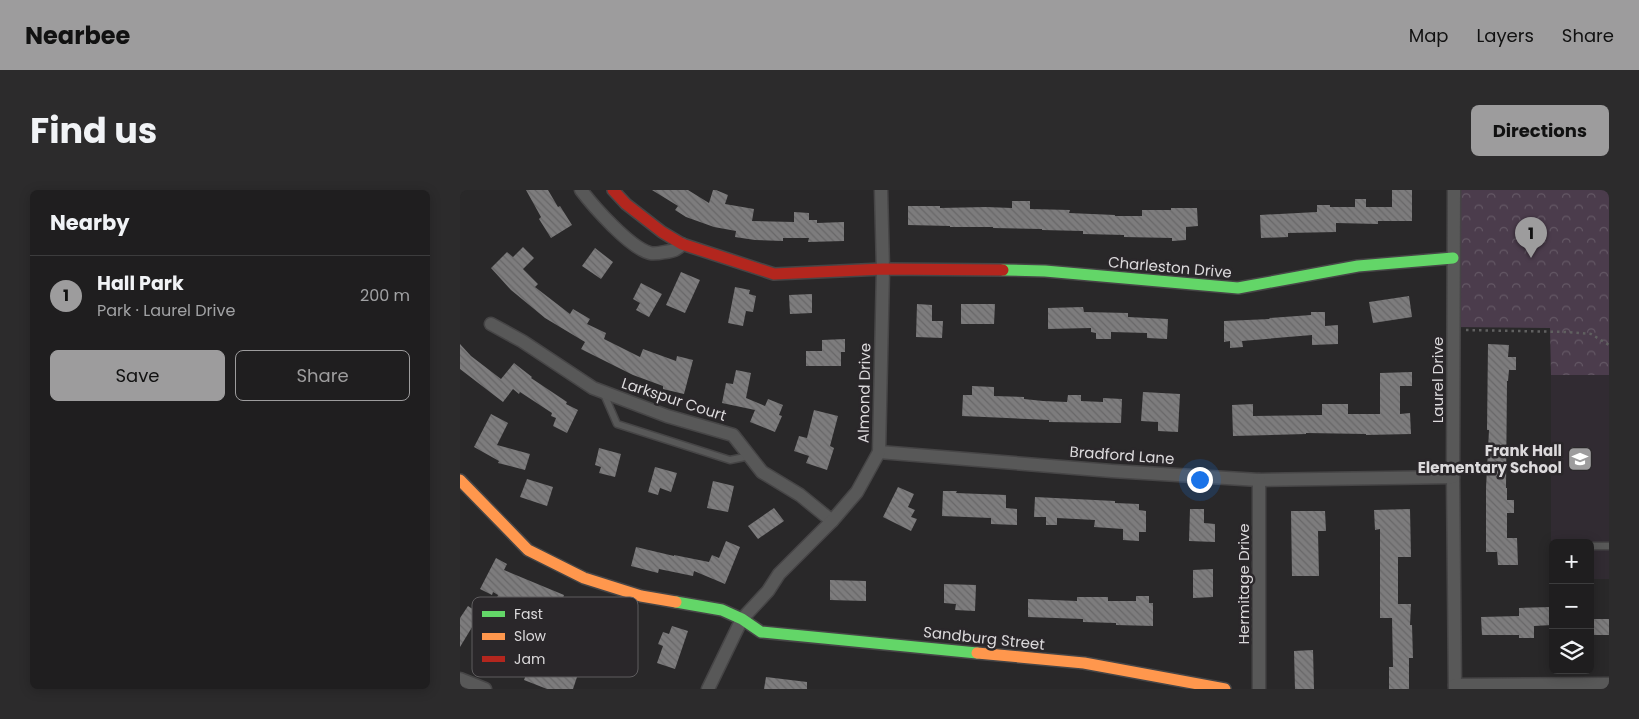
<!DOCTYPE html>
<html lang="en">
<head>
<meta charset="utf-8">
<style>
  body { margin:0; font-family:Poppins,sans-serif; background:#2c2b2c; color:#f1f3f6 }
  .controls { position:absolute; right:15px; bottom:15px; display:grid; overflow:hidden; border-radius:8px; box-shadow:0 2px 12px #0003 }
  .controls button { width:45px; height:45px; display:grid; place-items:center; padding:0; border:0; border-bottom:1px solid #3c3c3d; background:#1f1e1f; color:#f1f3f6; font:25px sans-serif }
  .you { position:absolute; left:739px; top:289px; width:18px; height:18px; margin:-12px; border:4px solid #fff; border-radius:50%; background:#1a73e8; box-shadow:0 0 0 8px #1a73e833 }
  .badge { display:grid; place-items:center; width:32px; height:32px; border-radius:50%; background:#9d9c9d; color:#111; font-size:16px; font-weight:700 }
  .pin { position:absolute; translate:-50% -41px; filter:drop-shadow(0 1px 2px #0008) }
  .pin::after { content:''; position:absolute; top:26px; width:18px; height:15px; background:inherit; clip-path:polygon(0 0,100% 0,50% 100%) }
  .list { margin:0; padding:0; list-style:none }
  h2 { display:flex; justify-content:space-between; align-items:center; height:65px; margin:0; padding:0 20px; font-size:21px }
  h2 small { font-size:16px; font-weight:400; color:#a1a2a4 }
  .list li { display:grid; grid-template-columns:32px 1fr auto; gap:15px; align-items:center; box-sizing:border-box; height:80px; padding:0 20px; border-top:1px solid #3c3c3d }
  .list b { display:block; font-size:19px; white-space:nowrap }
  .list p { margin:0; font-size:16px; white-space:nowrap; color:#a1a2a4 }
  .list em { font-size:16px; font-style:normal; color:#a1a2a4 }
  .actions { display:flex; gap:10px; padding:15px 20px }
  .actions a { flex:1; padding:11px 0; border:1px solid #9d9c9d; border-radius:8px; text-align:center; font-size:18px; color:#9d9c9d }
  .actions .main { background:#9d9c9d; color:#111 }
  .icon { flex:none; width:28px; height:28px; fill:none; stroke:currentColor; stroke-width:2; stroke-linecap:round; stroke-linejoin:round }
  .map { position:relative; flex:none; width:1149px; height:499px; overflow:hidden; border-radius:8px }
  header { display:flex; align-items:center; gap:30px; box-sizing:border-box; height:70px; padding:0 25px; background:#9d9c9d; color:#111 }
  header strong { font-size:24px }
  nav { display:flex; gap:28px; margin-inline-start:auto; font-size:18px }
  .intro { display:flex; align-items:center; justify-content:space-between; box-sizing:border-box; height:120px; padding:0 30px }
  h1 { margin:0; font-size:35px }
  .button { padding:12px 22px; border-radius:8px; background:#9d9c9d; color:#111; font-size:18px; font-weight:700 }
  main { display:flex; gap:30px; padding:0 30px }
  aside { flex:1; background:#1f1e1f; border-radius:8px; box-shadow:0 2px 12px #0003 }
  .map>svg:first-child { display:block }
  .built { fill:#312b32 }
  .park { fill:url(#park-crowns) }
  .building { fill:url(#building-back-hatch) }
  .lines { fill:none; stroke-linecap:round; stroke-linejoin:round }
  .lane-casing { stroke:#464546; stroke-width:9 }
  .street-casing { stroke:#464546; stroke-width:15 }
  .fast-casing { stroke:#464546; stroke-width:14 }
  .slow-casing { stroke:#464546; stroke-width:14 }
  .jam-casing { stroke:#464546; stroke-width:14 }
  .path { stroke:#606060; stroke-width:2.5; stroke-dasharray:2.5 4; stroke-linecap:butt }
  .lane { stroke:#585858; stroke-width:6 }
  .street { stroke:#585858; stroke-width:12 }
  .fast { stroke:#63d668; stroke-width:11 }
  .slow { stroke:#ff974d; stroke-width:11 }
  .jam { stroke:#b3261e; stroke-width:11 }
  .labels { text-anchor:middle; dominant-baseline:central; stroke-width:5; stroke-linejoin:round; paint-order:stroke }
  .street-label { font-size:15px; fill:#dcdadc; stroke:#2a272a }
  .poi-label { font-size:15px; font-weight:bold; fill:#dcdadc; stroke:#2a272a; text-anchor:end }
  .key { fill:#2a272a; stroke:#5f5d5f; stroke-width:1 }
  .key-label { font-size:14px; fill:#dcdadc }
</style>
</head>
<body>
<header>
<strong>Nearbee</strong>
<nav><a>Map</a><a>Layers</a><a>Share</a></nav>
</header>
<div class="intro"><h1>Find us</h1><a class="button">Directions</a></div>
<main>
<aside>
<h2>Nearby<small></small></h2>
<ul class="list">
<li><span class="badge">1</span><div><b>Hall Park</b><p>Park · Laurel Drive</p></div><em>200 m</em></li>
</ul>
<div class="actions"><a class="main">Save</a><a>Share</a></div>
</aside>
<div class="map">
<svg width="1149" height="499" viewBox="0 0 1149 499">
  <defs>
    <pattern id="park-crowns" width="20" height="18" patternUnits="userSpaceOnUse" patternTransform="scale(1.25)"><rect width="20" height="18" fill="#4b3c4c"/><path d="M2 6a3 3 0 1 1 6 0M12 15a3 3 0 1 1 6 0" fill="none" stroke="#645865"/></pattern>
    <pattern id="building-back-hatch" width="6" height="6" patternUnits="userSpaceOnUse" patternTransform="scale(1.25)"><rect width="6" height="6" fill="#7d7c7d"/><path d="M-1 5l2 2M0 0l6 6M5-1l2 2" fill="none" stroke="#686768"/></pattern>
  </defs>
  <rect width="100%" height="100%" fill="#292829"/>
  <path class="built" d="M1091,185H1149V389H1130V353H1093V389H1091Z"/>
  <path class="park" d="M994,0H1149V185H1091L1090,138L993,137Z"/>
  <g class="building">
    <path d="M66,0H88L98,17L100,16L112,35L91,48L79,29L81,27Z"/>
    <path d="M192,0H228L249,13L253,0H256L268,5L265,14L294,19L292,31L334,32V22L349,23V30H357V33L384,32V51L348,52L349,48H323V51L295,50L275,47L276,41L254,37L226,27L215,20L218,16Z"/>
    <path d="M932,0H952V31H918V34L876,33V42L828,43V47L801,48L800,25L857,22V15H870V17H895V9H906V17H932Z"/>
    <path d="M552,11H570V19L610,20L609,23L655,25V26H682V20H711V18H737L738,36L726,37V50L712,51V48L664,47V45L623,44V41L582,40V39L533,38V37H490V36L448,35V16H480V18L526,17L552,18Z"/>
    <path d="M63,57L74,68L63,79L78,94L75,97L110,124L113,119L130,129L127,134L146,143L144,149L180,167L183,159L216,171L217,166L233,170L224,204L203,199V196L173,185L121,159L125,152L85,128L51,100L31,78L47,62L53,67Z"/>
    <path d="M135,58L153,72L141,89L122,76Z"/>
    <path d="M221,82L240,90L225,123L206,115Z"/>
    <path d="M181,93L202,104L189,127L176,120L180,113L173,109Z"/>
    <path d="M275,97L290,100L289,104L296,106L293,122L286,121L283,136L268,133Z"/>
    <path d="M352,104V123L330,124L329,105Z"/>
    <path d="M949,106L952,127L913,133L909,112Z"/>
    <path d="M457,114L472,115V131H483L482,148L456,147Z"/>
    <path d="M501,114H535L534,134H501Z"/>
    <path d="M623,117L624,122L668,123V127L708,129L707,149L687,148V143L651,142V149H636V143L631,142V138L588,139V118Z"/>
    <path d="M851,122H865V136L878,135V154L852,155V145L782,151L783,157L770,158V151L764,152V131L810,129L809,128L851,125Z"/>
    <path d="M385,149V162H381V176H346V161H362V150Z"/>
    <path d="M0,154L11,166L41,189L54,173L72,187L71,188L107,212L106,214L118,220L107,243L93,236L96,228L91,226L92,223L60,202L59,204L53,199L43,212L0,179Z"/>
    <path d="M1028,154L1049,155L1048,167H1056V180H1049L1048,191H1047L1046,298H1047V310H1054V323H1047V348H1057L1058,375H1038L1037,362H1026V298L1029,240H1027Z"/>
    <path d="M276,180L291,183L286,208L305,216L308,209L323,215L319,225L322,226L315,242L290,232L295,220L262,213L266,193L273,194Z"/>
    <path d="M952,182V196H940V224L950,223L951,244L906,245V244L846,243V244L773,246L772,215L793,214V226L862,225V214H888V224H920V183Z"/>
    <path d="M512,196L534,197V206L564,207V209L583,211L607,212L608,205H621V211L643,212V208L662,209L661,233L589,232V230L502,226L503,205H512Z"/>
    <path d="M683,202L720,204L718,242L698,241V232L681,231Z"/>
    <path d="M354,220L378,226L370,256L374,258L367,280L346,273L349,266L334,261L339,246L347,248Z"/>
    <path d="M31,224L48,233L37,255L70,264L65,280L38,273L39,271L14,257Z"/>
    <path d="M139,258L161,264L155,287L139,283L141,277L135,275Z"/>
    <path d="M195,277L217,283L211,302L200,298L198,305L188,302Z"/>
    <path d="M67,289L93,297L87,316L60,307Z"/>
    <path d="M253,291L274,296L268,322L247,318Z"/>
    <path d="M438,297L454,304L448,317L455,320L451,327L457,329L451,341L423,327Z"/>
    <path d="M483,301H497L496,303L546,305V318L557,319V335L531,334V328L482,326Z"/>
    <path d="M575,307L655,311V313L679,314V320L686,321V342H679V351L663,350V339L634,337L635,330L597,328V335H586V327H574Z"/>
    <path d="M314,318L324,331L298,349L288,336Z"/>
    <path d="M730,319H744V333L755,334V352L729,351Z"/>
    <path d="M950,319L951,367H938V414H951L950,435H952L953,468H949V499H929V477H933L932,428H920V339L915,340L914,320Z"/>
    <path d="M831,321H865L866,341H858L859,386H832Z"/>
    <path d="M266,351L280,357L265,394L234,381L233,386L199,379L198,383L171,376L176,357L214,366V365L249,372L252,365L259,368Z"/>
    <path d="M36,368L47,374L44,380L104,405L103,408L134,420V418L159,427V425L172,428L169,441L177,443L172,464L151,459L153,450L133,443L135,439L97,424L95,427L81,422L82,419L63,411L57,424L44,418L46,413L37,408L38,405L33,402L32,405L20,399Z"/>
    <path d="M753,379V407L733,408V380Z"/>
    <path d="M370,390L406,391V411L370,410Z"/>
    <path d="M484,394L516,395L515,421L495,420L496,414L484,413Z"/>
    <path d="M676,406H689V413H693V436L656,435V433L623,432V429L568,427V409L617,411V407H648V411H676Z"/>
    <path d="M8,416L20,424L0,457V428Z"/>
    <path d="M1091,417L1092,435L1074,436V448H1059V445H1022L1021,427L1059,426V418Z"/>
    <rect x="1130" y="429" width="19" height="16"/>
    <path d="M212,436L228,441L215,479L197,473L203,456L198,454L203,442L209,444Z"/>
    <path d="M77,457L95,464L94,467L121,475L113,499H87L64,490Z"/>
    <path d="M853,460L854,499H835L834,461Z"/>
    <path d="M306,487L347,492V499H304Z"/>
  </g>
  <g class="lines">
    <defs>
      <g id="lane">
        <path d="M144,204L157,234L270,270L290,266"/>
        <path d="M1133,356H1149"/>
      </g>
      <g id="street">
        <path d="M121,0C133,16 170,58 190,63C194,64 200,63 205,62C213,61 217,60 222,54"/>
        <path d="M994,0L993,287L995,499"/>
        <path d="M31,134L62,151L133,198L207,226L273,245L302,282L340,305L372,331"/>
        <path d="M419,262L652,281L799,290L993,287"/>
        <path d="M799,290V499"/>
        <path d="M0,489L25,499"/>
        <path d="M995,495L1149,494"/>
        <path d="M248,499L282,429L308,401L319,384L372,331L397,302L419,262L423,79L421,0"/>
      </g>
      <g id="fast">
        <path d="M543,80L585,81L778,98L898,76L993,68"/>
        <path d="M216,412L262,420L282,429L301,442L517,463"/>
      </g>
      <g id="slow">
        <path d="M0,290L68,360L124,388L181,406L216,412"/>
        <path d="M517,463L624,473L765,499"/>
      </g>
      <path id="jam" d="M153,0L166,14L202,42L222,54L314,84L423,79L543,80"/>
    </defs>
    <use href="#lane" class="lane-casing"/>
    <use href="#street" class="street-casing"/>
    <use href="#fast" class="fast-casing"/>
    <use href="#slow" class="slow-casing"/>
    <use href="#jam" class="jam-casing"/>
    <path class="path" d="M1006,140L1107,142L1131,144L1149,155"/>
    <use href="#lane" class="lane"/>
    <use href="#street" class="street"/>
    <use href="#fast" class="fast"/>
    <use href="#slow" class="slow"/>
    <use href="#jam" class="jam"/>
  </g>
  <defs>
    <symbol id="school-square" viewBox="-11 -11 22 22"><rect x="-9" y="-9" width="18" height="18" rx="4" fill="#9d9c9d" stroke="#2a272a"/><path d="M0-5L7-2L0 1L-7-2ZM-4 1L0 2.5L4 1V4Q0 6-4 4Z" fill="#fff"/></symbol>
  </defs>
  <g fill-rule="evenodd">
    <use href="#school-square" x="1106" y="255" width="28" height="28"/>
  </g>
  <g class="labels">
    <g class="street-label">
      <text transform="translate(710 77) rotate(5)">Charleston Drive</text>
      <text transform="translate(977 190) rotate(-90)">Laurel Drive</text>
      <text transform="translate(404 203) rotate(-89)">Almond Drive</text>
      <text transform="translate(214 209) rotate(18)">Larkspur Court</text>
      <text transform="translate(662 265) rotate(4)">Bradford Lane</text>
      <text transform="translate(783 394) rotate(-90)">Hermitage Drive</text>
      <text transform="translate(524 448) rotate(6)">Sandburg Street</text>
    </g>
    <g class="poi-label">
      <text x="1102" y="260">Frank Hall<tspan x="1102" dy="17">Elementary School</tspan></text>
    </g>
  </g>
  <rect x="12" y="407" width="166" height="80" rx="8" class="key"/>
  <rect x="22" y="421" width="23" height="6" fill="#63d668"/>
  <rect x="22" y="443" width="23" height="7" fill="#ff974d"/>
  <rect x="22" y="466" width="23" height="6" fill="#b3261e"/>
  <g class="key-label">
    <text x="54" y="429">Fast</text>
    <text x="54" y="451">Slow</text>
    <text x="54" y="474">Jam</text>
  </g>
</svg>
<div class="controls">
<button>+</button>
<button>−</button>
<button><svg class="icon" aria-label="layers" viewBox="0 0 24 24"><path d="M12 4l9 5-9 5-9-5zM3 14l9 5 9-5"/></svg></button>
</div>
<div class="you"></div>
<div class="pin badge" style="left:1071px;top:68px">1</div>
</div>
</main>
</body>
</html>
